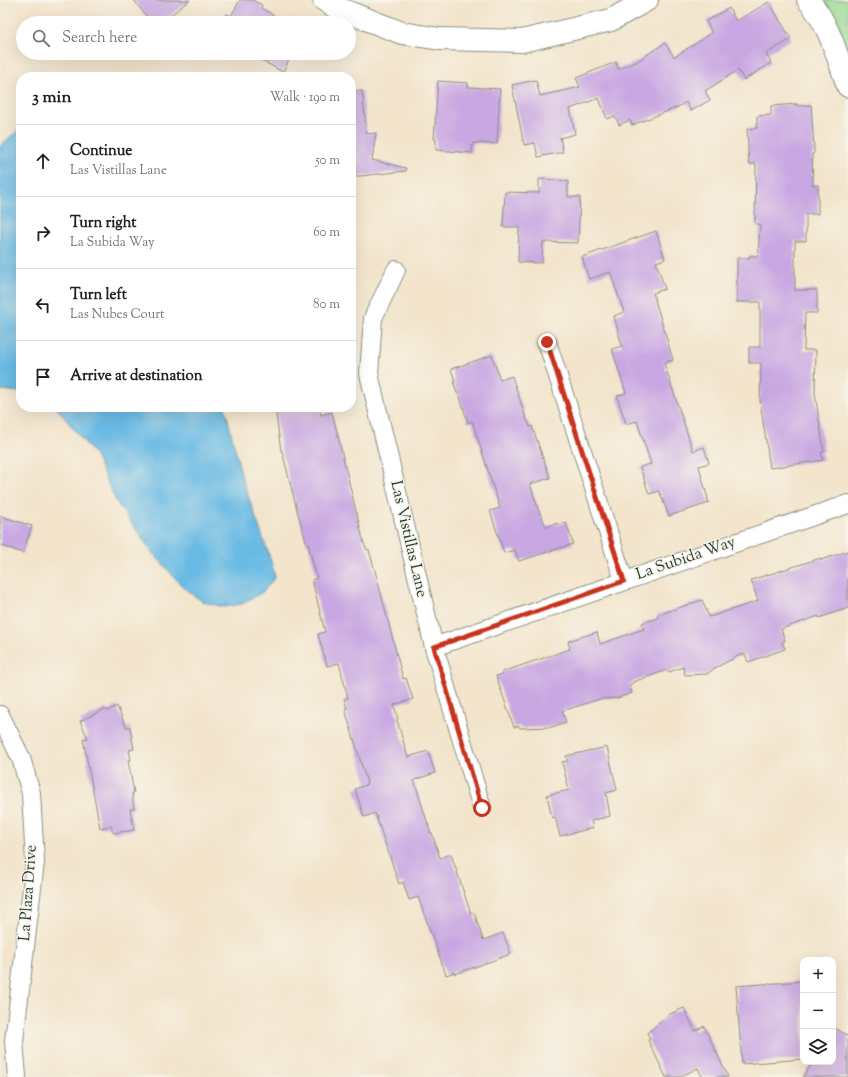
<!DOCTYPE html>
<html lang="en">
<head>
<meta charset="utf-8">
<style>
  body { margin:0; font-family:"Sorts Mill Goudy",serif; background:#f6f6f6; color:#202124 }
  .controls { position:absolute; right:12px; bottom:12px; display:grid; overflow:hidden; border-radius:8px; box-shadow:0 4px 16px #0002 }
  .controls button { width:36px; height:36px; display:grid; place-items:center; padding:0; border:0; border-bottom:1px solid #e0e0e0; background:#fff; color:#202124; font:20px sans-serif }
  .stop { position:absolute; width:12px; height:12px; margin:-9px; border:3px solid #c8321e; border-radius:50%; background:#fff }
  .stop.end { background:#c8321e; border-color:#fff; box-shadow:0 1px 4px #0008 }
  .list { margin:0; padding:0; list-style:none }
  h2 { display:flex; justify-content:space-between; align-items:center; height:52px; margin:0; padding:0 16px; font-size:17px }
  h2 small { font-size:13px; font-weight:400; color:#757577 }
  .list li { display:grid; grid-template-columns:26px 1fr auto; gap:12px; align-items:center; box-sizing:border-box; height:72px; padding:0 16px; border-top:1px solid #e0e0e0 }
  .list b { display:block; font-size:15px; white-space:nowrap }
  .list p { margin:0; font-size:13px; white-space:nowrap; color:#757577 }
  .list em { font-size:13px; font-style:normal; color:#757577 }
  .icon { flex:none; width:22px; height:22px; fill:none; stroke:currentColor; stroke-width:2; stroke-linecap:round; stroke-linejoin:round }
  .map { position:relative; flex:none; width:848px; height:1077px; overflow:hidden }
  .search { position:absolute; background:#fff; box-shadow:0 4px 16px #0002; left:16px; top:16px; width:340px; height:44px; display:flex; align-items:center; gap:10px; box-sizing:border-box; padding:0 14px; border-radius:22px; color:#757577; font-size:15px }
  .panel { position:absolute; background:#fff; box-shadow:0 4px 16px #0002; left:16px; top:72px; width:340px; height:340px; border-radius:16px }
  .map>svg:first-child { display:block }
  .green { fill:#96da93; stroke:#5a8c64 }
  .water { fill:#69bae4; stroke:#447c8c }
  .building { fill:#c9a7e2 }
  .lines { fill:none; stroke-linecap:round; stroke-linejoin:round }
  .minor-casing { stroke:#899080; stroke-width:20 }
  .tertiary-casing { stroke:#899080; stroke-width:24 }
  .minor { stroke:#fff; stroke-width:18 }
  .tertiary { stroke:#fff; stroke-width:22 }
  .route { stroke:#c8321e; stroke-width:5 }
  .labels { text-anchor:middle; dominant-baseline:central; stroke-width:3; stroke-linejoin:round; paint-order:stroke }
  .street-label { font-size:16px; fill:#1f3d34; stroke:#f7f3e8 }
</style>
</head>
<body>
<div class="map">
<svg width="848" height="1077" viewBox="0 0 848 1077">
  <rect width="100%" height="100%" fill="#f7f3e8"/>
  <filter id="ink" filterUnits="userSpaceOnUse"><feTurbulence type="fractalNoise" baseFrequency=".025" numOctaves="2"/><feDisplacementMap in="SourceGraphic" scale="8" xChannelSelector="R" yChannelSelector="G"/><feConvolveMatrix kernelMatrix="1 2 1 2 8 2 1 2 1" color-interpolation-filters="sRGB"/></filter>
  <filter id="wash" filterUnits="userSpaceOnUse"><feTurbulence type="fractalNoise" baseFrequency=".012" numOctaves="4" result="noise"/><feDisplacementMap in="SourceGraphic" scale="16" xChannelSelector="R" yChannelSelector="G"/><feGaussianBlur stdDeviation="0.9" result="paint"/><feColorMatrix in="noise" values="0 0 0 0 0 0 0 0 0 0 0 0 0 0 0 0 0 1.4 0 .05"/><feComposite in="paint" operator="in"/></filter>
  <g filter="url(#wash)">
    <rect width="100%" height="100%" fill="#f3e4cb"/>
    <path class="green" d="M808,0H848V83Z"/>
    <g class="water">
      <path d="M21,128V392L0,390V146Z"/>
      <path d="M56,407H225L242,478L271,561L275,577L264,591L242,604L224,607L203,602L184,588L153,553L117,503L94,454Z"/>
    </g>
    <g id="blocks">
      <g class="building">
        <path d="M134,0H190L163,21L149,20Z"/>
        <path d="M240,0H252L262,5L261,8L273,15L272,17L284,23H222L226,14L231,16Z"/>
        <path d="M769,2L791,39L766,54L771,63L744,80L738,70L705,91L710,100L691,111L686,102L678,107L632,125L630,120L619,125L615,116L607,119L599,98L570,109L575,134L560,138L563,152L538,157L535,143L524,145L512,85L536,80L540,96L580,87L576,78L616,62L618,69L636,62L665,43L674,57L712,33L706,21L729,8L736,21Z"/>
        <path d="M248,53H292L283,72Z"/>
        <path d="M438,81L468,83V87L500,89L497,144L473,143L472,153L436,150V139H434Z"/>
        <path d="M351,91H362L367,134L376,133L372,160L406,168V171L351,177Z"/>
        <path d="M797,104V106L811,105L814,148V153L812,154L813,185H818V214H806V241H795V290H817V313H805L804,350H816L815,393L824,452H821L823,460L770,468L760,401L761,363H749V347H760V302H737V258H749V256H758L760,224H755L756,164H749L747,129L757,128V116L771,115V106Z"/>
        <path d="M539,179L568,181V197H580L578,243L543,242L542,263L518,262L519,227H503L505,192L539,193Z"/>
        <path d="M656,231L665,259L656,262L665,289L653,293L673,360L664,363L693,451L704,447L709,463L699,466L709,503L669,516L659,491L649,494L640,467L651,464L637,421L626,424L617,396L626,393L612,349L622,346L614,316L624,312L610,272L589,279L582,257Z"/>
        <path d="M492,355L500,380L512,376L527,421H528L530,427L532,426L550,478L530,484L540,514H541L546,527L557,523L558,525L566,522L573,544L519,561L515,550L504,553L490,511L500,508L472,421L468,423L459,394L457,393L454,384L455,381L451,369Z"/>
        <path d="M275,407H319L321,415L332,412L364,544L367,550H369L377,578L403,679L406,678L413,699L394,705L398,719L397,720L408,757L428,751L435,773L414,780L431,834L432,833L440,858L451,854L471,914L474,912L483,940L503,933L511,954L455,974V972L446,975L418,897L409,900L403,882L399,884L375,813L364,817L355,789L366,785V783H367L345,709L347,708L344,699L348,698L339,663L327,666L318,634L325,632L312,580L317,578L308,544H307L298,514L282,451H281Z"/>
        <path d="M0,516L32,526L23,553L0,545Z"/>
        <path d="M848,551V608L819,618V616L781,629L785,641L782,642L785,649L748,662L745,654L742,656V654L715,668L707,674L685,675L683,667L669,672L667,670L633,682V683L629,685L632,693L618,698L600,699L562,711L566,722L552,727L520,728L519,726L514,727L496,676L503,674L502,672L570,649L568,641L597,632L600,644L644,629L642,623L658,618L657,615L702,600L709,617L758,601L751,580L821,558V560Z"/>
        <path d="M117,706L126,727H130L134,749L129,750L131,760H128L134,793H132L134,809H130L134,830L113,833L111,826L100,828L83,739L88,738L80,721L105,709L107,711Z"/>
        <path d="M607,747L617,790L606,793L610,816L591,821L593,828L560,836L555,817L552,818L547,795L569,790L562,762L568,761L566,756Z"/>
        <path d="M803,981V1059L742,1064L736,986Z"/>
        <path d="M684,1008L695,1031L704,1026L728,1077H702L698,1068L679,1077H666L648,1040L650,1039L647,1033L670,1014Z"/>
        <path d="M833,1027L848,1036V1077H803L813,1062H833Z"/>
      </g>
    </g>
  </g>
  <g filter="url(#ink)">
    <use href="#blocks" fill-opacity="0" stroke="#899080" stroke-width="1"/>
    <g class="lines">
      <defs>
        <g id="minor">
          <path d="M396,270L373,318L369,374L434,647L482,808"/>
          <path d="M547,342L624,581"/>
          <path d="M434,647L848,504"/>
          <path d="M0,715L21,758L31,793L35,862L14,1041L17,1077"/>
        </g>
        <g id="tertiary">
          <path d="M324,0L335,7L402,33L440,39L522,41L611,20L647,0"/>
          <path d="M808,0C829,23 837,56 848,86"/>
        </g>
      </defs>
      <use href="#minor" class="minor-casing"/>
      <use href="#tertiary" class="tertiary-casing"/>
      <use href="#minor" class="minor"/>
      <use href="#tertiary" class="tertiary"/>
    </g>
  </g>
  <g class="lines" filter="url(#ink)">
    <path class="route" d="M482,808L434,647L624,581L547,342"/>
  </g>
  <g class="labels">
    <g class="street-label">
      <text transform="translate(408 539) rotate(77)">Las Vistillas Lane</text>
      <text transform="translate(686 559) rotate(-19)">La Subida Way</text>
      <text transform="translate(29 893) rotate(-86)">La Plaza Drive</text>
    </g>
  </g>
</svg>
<div class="controls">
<button>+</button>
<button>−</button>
<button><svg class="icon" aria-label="layers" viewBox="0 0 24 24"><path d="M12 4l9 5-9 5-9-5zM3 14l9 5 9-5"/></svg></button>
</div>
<div class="stop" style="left:482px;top:808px"></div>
<div class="stop end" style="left:547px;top:342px"></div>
<div class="search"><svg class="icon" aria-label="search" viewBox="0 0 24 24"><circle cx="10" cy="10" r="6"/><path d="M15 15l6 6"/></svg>Search here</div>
<section class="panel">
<h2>3 min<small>Walk · 190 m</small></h2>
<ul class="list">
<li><svg class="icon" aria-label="ahead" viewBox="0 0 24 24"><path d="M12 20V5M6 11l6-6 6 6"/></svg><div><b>Continue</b><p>Las Vistillas Lane</p></div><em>50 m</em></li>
<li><svg class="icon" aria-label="right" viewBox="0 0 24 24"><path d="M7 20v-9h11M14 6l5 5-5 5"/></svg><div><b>Turn right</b><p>La Subida Way</p></div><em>60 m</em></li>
<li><svg class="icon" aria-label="left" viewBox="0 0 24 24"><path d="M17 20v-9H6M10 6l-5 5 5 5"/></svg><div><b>Turn left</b><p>Las Nubes Court</p></div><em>80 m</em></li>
<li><svg class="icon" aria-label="arrive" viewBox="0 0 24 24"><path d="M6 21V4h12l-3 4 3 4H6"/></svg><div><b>Arrive at destination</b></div></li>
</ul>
</section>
</div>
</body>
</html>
